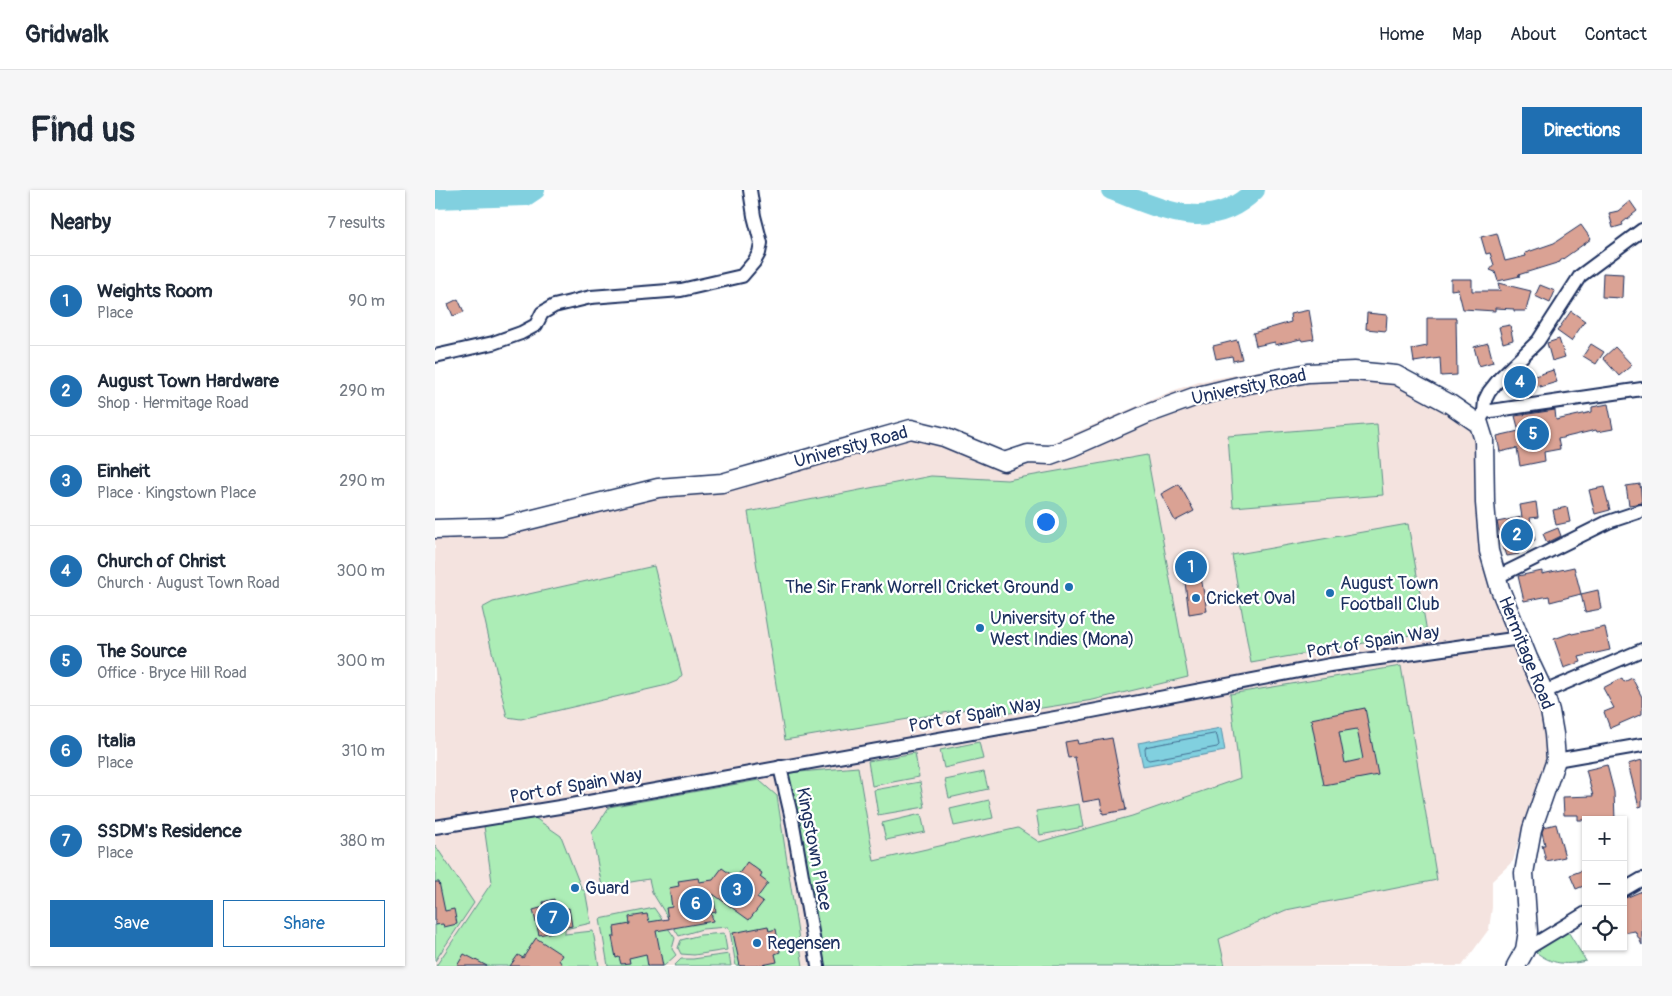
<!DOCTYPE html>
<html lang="en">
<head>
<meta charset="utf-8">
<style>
  body { margin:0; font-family:Pangolin,sans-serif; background:#f6f6f7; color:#1f2937 }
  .controls { position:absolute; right:15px; bottom:15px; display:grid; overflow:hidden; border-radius:0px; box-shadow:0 1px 4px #0004 }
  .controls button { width:45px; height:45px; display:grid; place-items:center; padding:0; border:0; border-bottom:1px solid #e0e1e3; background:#fff; color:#1f2937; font:25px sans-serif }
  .you { position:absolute; left:610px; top:331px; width:18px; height:18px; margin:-12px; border:4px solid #fff; border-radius:50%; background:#1a73e8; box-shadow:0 0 0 8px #1a73e833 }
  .badge { display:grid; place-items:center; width:32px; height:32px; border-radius:50%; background:#1f6fb2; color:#fff; font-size:16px; font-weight:700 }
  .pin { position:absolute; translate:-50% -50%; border:2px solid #fff; box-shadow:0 1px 5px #0006 }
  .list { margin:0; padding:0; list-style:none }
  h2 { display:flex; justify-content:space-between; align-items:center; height:65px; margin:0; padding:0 20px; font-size:21px }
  h2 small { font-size:16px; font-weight:400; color:#747a83 }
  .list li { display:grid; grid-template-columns:32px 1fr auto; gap:15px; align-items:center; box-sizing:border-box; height:90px; padding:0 20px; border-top:1px solid #e0e1e3 }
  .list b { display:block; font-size:19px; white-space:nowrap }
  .list p { margin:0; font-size:16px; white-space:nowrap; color:#747a83 }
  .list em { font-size:16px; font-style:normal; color:#747a83 }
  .actions { display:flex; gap:10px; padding:15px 20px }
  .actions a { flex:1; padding:11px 0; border:1px solid #1f6fb2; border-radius:0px; text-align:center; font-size:18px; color:#1f6fb2 }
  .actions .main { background:#1f6fb2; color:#fff }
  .icon { flex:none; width:28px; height:28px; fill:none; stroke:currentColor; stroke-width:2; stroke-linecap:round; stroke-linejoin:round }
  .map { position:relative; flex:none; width:1207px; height:776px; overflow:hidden; border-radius:0px }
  header { display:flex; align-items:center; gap:30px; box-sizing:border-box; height:70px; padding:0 25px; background:#fff; border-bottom:1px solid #e0e1e3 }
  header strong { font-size:24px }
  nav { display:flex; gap:28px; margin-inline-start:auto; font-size:18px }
  .intro { display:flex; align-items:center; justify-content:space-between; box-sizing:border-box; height:120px; padding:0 30px }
  h1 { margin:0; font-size:35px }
  .button { padding:12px 22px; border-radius:0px; background:#1f6fb2; color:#fff; font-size:18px; font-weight:700 }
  main { display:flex; gap:30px; padding:0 30px }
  aside { flex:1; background:#fff; border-radius:0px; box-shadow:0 1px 4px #0004 }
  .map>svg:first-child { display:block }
  .built { fill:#f4e3df }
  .green { fill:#acedb6; stroke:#648e8a }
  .water { fill:#81d0df; stroke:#5890ab }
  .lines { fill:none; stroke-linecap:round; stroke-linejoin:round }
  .shore { stroke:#446f92; stroke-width:1 }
  .river { stroke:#81d0df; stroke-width:20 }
  .building { fill:#daa294; stroke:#1b2f5e; fill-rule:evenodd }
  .street-casing { stroke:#1b2f5e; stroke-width:16 }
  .secondary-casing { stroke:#1b2f5e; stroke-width:21 }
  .street { stroke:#fff; stroke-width:12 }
  .secondary { stroke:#fff; stroke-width:18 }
  .poi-dot { fill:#1f6fb2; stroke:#fff; stroke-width:2 }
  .labels { text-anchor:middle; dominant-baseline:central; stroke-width:4.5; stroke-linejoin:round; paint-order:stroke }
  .street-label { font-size:18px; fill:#1b2f5e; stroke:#fff }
  .poi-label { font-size:18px; fill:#1b2f5e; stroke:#fff; text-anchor:start }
</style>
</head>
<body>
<header>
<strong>Gridwalk</strong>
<nav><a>Home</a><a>Map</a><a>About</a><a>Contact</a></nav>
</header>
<div class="intro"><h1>Find us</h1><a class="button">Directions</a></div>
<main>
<aside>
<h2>Nearby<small>7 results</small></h2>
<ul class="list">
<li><span class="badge">1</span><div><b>Weights Room</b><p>Place</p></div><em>90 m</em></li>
<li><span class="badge">2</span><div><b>August Town Hardware</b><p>Shop · Hermitage Road</p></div><em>290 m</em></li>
<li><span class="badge">3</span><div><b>Einheit</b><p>Place · Kingstown Place</p></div><em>290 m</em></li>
<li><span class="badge">4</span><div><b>Church of Christ</b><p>Church · August Town Road</p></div><em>300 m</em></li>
<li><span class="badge">5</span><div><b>The Source</b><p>Office · Bryce Hill Road</p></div><em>300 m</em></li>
<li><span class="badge">6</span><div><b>Italia</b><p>Place</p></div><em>310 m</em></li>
<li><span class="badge">7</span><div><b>SSDM's Residence</b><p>Place</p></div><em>380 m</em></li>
</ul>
<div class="actions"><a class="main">Save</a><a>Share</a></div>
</aside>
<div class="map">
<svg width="1207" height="776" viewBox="0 0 1207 776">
  <rect width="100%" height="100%" fill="#fff"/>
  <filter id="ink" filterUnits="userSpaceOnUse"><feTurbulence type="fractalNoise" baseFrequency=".02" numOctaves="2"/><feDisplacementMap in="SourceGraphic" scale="10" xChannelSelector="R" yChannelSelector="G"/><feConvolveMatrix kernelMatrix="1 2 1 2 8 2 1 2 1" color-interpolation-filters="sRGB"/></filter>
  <g filter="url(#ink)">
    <path class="built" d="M875,176L959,185L1036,219L1067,379L1115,497L1113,578L1093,618L1078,671L1057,691V717L1054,739L1027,776H0V338L55,336L285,292L457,238L580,269L737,201L767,191L829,180Z"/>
    <g class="green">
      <path d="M942,234L948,305L798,317L793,246Z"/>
      <path d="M712,265L753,487L658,510L562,525L538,518L350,550L313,322L496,286L572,290Z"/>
      <path d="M973,334L992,442L816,473L797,365Z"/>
      <path d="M219,376L247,485L242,491L232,495L86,529L72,527L47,418L58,412Z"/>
      <path d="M966,476L1002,690L851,720L784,749L790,776H390L353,583L423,577L439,671L583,638L604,652L697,626L805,588L795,504Z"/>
      <path d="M544,552L548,569L509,578L505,560Z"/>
      <path d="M480,563L484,587L437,596L433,571Z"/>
      <path d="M549,582L553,599L514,608L510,590Z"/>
      <path d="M324,590L342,606L368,776H301L295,741L293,737L267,739L244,746L217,702L214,689L160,698L167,697L157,643L174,617Z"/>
      <path d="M485,592L490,617L443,625L439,600Z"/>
      <path d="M554,610L558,628L519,636L515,619Z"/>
      <path d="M644,614L648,637L605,645L601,621Z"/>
      <path d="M486,624L490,642L451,650L447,633Z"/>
      <path d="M100,628L126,646L147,700H150L156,733L130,739V744L158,741L164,776H1L57,692L49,636Z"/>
      <path d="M0,655L39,713L0,771Z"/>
      <path d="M219,718L240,748L237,759L241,765L229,776H173L165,729Z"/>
      <path d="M1129,735L1151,771C1128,776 1114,774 1096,758Z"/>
      <path d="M289,743L292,760L259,765L246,764L243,758L246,750L265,745Z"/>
      <path d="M294,764L296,776H239L246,769H258Z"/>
    </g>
    <path class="water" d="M786,538L790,561L708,576L703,553Z"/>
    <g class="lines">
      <path class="shore" d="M780,544L782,546L784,555L782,557L714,570L711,568L710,559L711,557Z"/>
      <g class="river">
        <path d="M676,0C727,19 775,45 820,0"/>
        <path d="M0,9L91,6L100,0"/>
      </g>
    </g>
    <g class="building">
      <path d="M1195,11L1202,21L1187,33L1188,35L1178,38L1174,23L1183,21Z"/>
      <path d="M1146,35L1156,49L1125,71V72L1083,85L1085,86L1063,91L1060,82L1055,80L1059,75L1055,63L1051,64L1046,47L1062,43L1070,71L1091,66L1090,63L1119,53Z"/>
      <path d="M1168,83L1188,84L1187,108L1167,107Z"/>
      <path d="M1016,89H1037V101H1065L1063,93L1096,101L1091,121H1079V119L1060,118V121L1028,119L1023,99L1016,100Z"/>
      <path d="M1105,95L1120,101L1115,113L1100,106Z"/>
      <path d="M23,109L29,122L18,126L13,114Z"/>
      <path d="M874,120L879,149L867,151L866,149L840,155V152L821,156L818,143L856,132L855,124Z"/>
      <path d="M1136,121L1150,131L1136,151L1122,141Z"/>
      <path d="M932,123L952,125L951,141L931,139Z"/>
      <path d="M992,128H1021L1022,185L1006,186L1005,168L979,172L977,159L992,156Z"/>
      <path d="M1075,135L1078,150L1068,153L1064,137Z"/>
      <path d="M1124,149L1130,167L1117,171L1112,153Z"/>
      <path d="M802,150L807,169L798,171L797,166L781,169L778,156Z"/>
      <path d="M1053,153L1058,172L1044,176L1039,157Z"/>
      <path d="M1156,154L1169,162L1161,174L1148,166Z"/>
      <path d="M1180,157L1197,175L1184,186L1168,168Z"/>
      <path d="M1118,180L1122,192L1105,197V195L1076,204L1072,192L1079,186L1095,181L1097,187Z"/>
      <path d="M1173,214L1178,239L1162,242L1161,240L1123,249L1125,259L1109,262L1110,271L1085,276L1082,258L1065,262L1062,246L1084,241L1080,226L1120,220L1121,230L1157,222V217Z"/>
      <path d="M744,294L759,321L740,331L726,304Z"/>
      <path d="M1205,294L1207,313L1194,315L1191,296Z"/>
      <path d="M1169,297L1175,320L1160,324L1154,300Z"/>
      <path d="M1101,312L1103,327L1095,328L1100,350L1090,352L1091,356L1082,357L1084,364L1072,366L1070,360H1068L1062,332L1087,327L1085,315Z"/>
      <path d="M1132,317L1135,332L1121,335L1118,320Z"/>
      <path d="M1123,338L1126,346L1112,353L1108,344Z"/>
      <path d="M762,365L772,421L754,424L747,368Z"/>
      <path d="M1139,377L1146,404L1115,412L1114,406L1089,411L1083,386L1107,381V384Z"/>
      <path d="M1163,400L1166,419L1150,422L1146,404Z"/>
      <path d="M1170,437L1175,460L1144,467L1146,472L1129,478L1119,449L1136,443L1137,444Z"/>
      <path d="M1187,488L1189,492L1197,488L1207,507V524L1175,538L1169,522L1179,518L1168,498Z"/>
      <path d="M930,518L943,585L889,595L876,529ZM922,539L928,569L910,573L904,542Z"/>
      <path d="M677,548L691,620L668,624L665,609L648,612L640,567L633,568L630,552L642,550L643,554Z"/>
      <path d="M1207,570V616L1204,617L1193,574Z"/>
      <path d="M1172,575L1179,602L1180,630H1143V625H1129L1128,607L1158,606L1151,580Z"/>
      <path d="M1121,634L1130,667L1111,671L1107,655H1110L1107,642L1109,637Z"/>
      <path d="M312,672L327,683L325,687L333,693L322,708L328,712L314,730L278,704L281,722L276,723L278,731L221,741L228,776H213L211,764L194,768L195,773L186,774L184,767L181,768L177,747H180L179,737L195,734L194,727L212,724L214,732L233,729L231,718L237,717L234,698L244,696L243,691L263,688L264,692L278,690L287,678L301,688Z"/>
      <path d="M1151,679V695L1141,699L1135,685Z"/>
      <path d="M0,692H4L10,721L19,719L22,734L9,737L8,734L0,735Z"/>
      <path d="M1207,701V755L1200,741L1188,743V709Z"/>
      <path d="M119,709L121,721L134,718L137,736L127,738V740L104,745L98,720L109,717L108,712Z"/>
      <path d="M333,736L334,741L341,739L345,762L340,764L342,772L322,776H305L298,743Z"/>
      <path d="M101,748L127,765L124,770L128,776H75L83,765L88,768Z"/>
      <path d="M29,764L52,776H22Z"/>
    </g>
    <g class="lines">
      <defs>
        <g id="street">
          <path d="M0,166L58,153L86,143L101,135L107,123L119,116L156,107L246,100L307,86L319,72L324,63L326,53L319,26L315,0"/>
          <path d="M1049,222L1207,199"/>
          <path d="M1044,234L1049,222L1050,210L1054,202L1065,188L1103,151L1145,86L1207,40"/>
          <path d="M1062,387L1173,332L1206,321"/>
          <path d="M1109,502L1207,460"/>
          <path d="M1121,570L1207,555"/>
          <path d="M345,577L357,629L383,776"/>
          <path d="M0,637L137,615L631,526L895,475L1085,448"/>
          <path d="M1188,700L1207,689"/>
          <path d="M1090,760L1151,723"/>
        </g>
        <path id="secondary" d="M0,339L66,337L223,298L287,293L476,239L509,247L569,272L593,264L615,265L637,257L712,224L759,207L808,195L873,183L919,181L961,185L1015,214L1044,234L1049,250L1050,313L1054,361L1065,399L1093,468L1109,502L1115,521L1119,544L1121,570L1097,639L1089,683L1093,741L1090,760L1081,776"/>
      </defs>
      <use href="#street" class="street-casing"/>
      <use href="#secondary" class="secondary-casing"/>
      <use href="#street" class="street"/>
      <use href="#secondary" class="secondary"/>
    </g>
  </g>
  <g class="poi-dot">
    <circle cx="634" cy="397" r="5"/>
    <circle cx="895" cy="403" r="5"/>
    <circle cx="761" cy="408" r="5"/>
    <circle cx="545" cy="438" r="5"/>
    <circle cx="140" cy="698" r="5"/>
    <circle cx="322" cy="753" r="5"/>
  </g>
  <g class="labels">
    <g class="street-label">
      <text transform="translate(814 197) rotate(-12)">University Road</text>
      <text transform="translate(416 257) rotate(-15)">University Road</text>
      <text transform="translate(938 452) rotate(-9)">Port of Spain Way</text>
      <text transform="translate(1091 463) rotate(68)">Hermitage Road</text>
      <text transform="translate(540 525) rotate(-10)">Port of Spain Way</text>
      <text transform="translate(141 596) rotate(-10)">Port of Spain Way</text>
      <text transform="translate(379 659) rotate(79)">Kingstown Place</text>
    </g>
    <g class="poi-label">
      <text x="905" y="393">August Town<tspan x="905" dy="21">Football Club</tspan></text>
      <text x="624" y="397" text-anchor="end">The Sir Frank Worrell Cricket Ground</text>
      <text x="771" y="408">Cricket Oval</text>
      <text x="555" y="428">University of the<tspan x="555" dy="21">West Indies (Mona)</tspan></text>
      <text x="150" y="698">Guard</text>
      <text x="332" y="753">Regensen</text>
    </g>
  </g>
</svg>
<div class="controls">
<button>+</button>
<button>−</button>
<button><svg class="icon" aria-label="locate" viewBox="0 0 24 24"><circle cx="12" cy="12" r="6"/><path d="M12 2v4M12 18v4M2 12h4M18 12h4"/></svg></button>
</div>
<div class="you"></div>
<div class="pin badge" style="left:756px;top:377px">1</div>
<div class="pin badge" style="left:1082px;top:345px">2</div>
<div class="pin badge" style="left:302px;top:700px">3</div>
<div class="pin badge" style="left:1085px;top:192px">4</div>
<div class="pin badge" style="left:1098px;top:244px">5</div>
<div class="pin badge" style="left:261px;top:714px">6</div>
<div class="pin badge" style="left:118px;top:728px">7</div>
</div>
</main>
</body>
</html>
